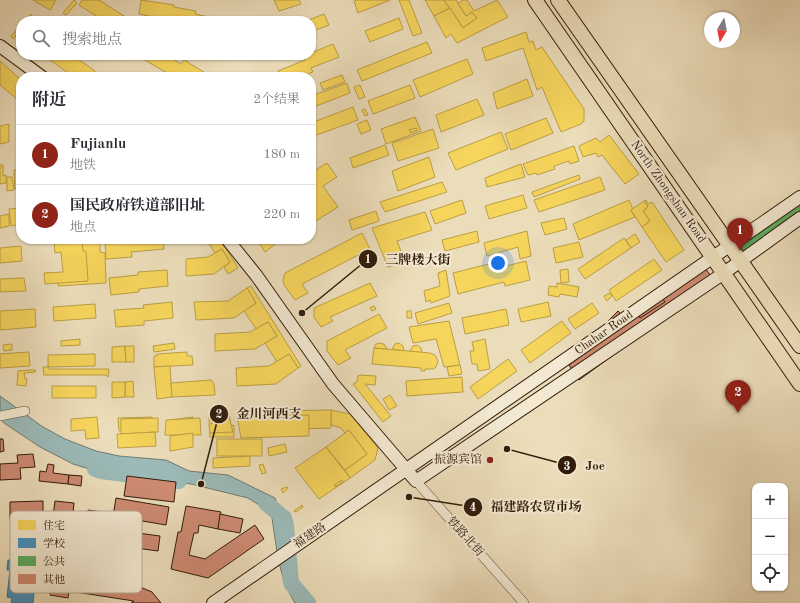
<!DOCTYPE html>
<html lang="zh">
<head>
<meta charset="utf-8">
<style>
  body { margin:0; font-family:"Old Standard TT","Noto Serif SC",serif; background:#f7f7f7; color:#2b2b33 }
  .controls { position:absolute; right:12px; bottom:12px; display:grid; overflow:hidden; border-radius:8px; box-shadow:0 1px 3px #0004 }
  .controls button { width:36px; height:36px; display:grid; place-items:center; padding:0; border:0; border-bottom:1px solid #e1e1e2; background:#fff; color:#2b2b33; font:20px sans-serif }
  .compass { position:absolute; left:704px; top:12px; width:36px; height:36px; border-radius:50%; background:#fff; box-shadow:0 1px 3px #0004; rotate:190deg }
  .you { position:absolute; left:498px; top:263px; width:14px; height:14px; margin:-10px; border:3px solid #fff; border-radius:50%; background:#1a73e8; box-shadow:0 0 0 6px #1a73e833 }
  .badge { display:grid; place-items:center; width:26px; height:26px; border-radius:50%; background:#8f2418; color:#fff; font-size:13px; font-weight:700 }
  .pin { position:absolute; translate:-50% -33px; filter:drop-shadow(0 1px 2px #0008) }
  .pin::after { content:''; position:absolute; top:21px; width:14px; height:12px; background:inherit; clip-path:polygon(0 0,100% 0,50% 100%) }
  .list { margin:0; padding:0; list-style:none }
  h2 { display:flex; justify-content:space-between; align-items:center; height:52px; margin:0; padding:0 16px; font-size:17px }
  h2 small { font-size:13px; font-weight:400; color:#7c7c81 }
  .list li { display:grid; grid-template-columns:26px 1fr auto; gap:12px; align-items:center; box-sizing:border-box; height:60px; padding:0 16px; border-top:1px solid #e1e1e2 }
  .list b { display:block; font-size:15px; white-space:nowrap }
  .list p { margin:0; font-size:13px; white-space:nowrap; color:#7c7c81 }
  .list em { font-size:13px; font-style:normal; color:#7c7c81 }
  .icon { flex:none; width:22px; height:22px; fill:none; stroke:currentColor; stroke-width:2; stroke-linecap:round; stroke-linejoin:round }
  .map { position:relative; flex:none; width:800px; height:603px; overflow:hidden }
  .search { position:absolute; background:#fff; box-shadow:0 1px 3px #0004; left:16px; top:16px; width:300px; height:44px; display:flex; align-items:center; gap:10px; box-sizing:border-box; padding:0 14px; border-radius:16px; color:#7c7c81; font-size:15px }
  .panel { position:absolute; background:#fff; box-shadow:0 1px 3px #0004; left:16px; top:72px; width:300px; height:172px; border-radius:16px }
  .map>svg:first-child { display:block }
  .water { fill:#9bbab8; stroke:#717b73 }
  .homes { fill:#f6d55c; stroke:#bb9e44 }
  .schools { fill:#4393c3; stroke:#3e708c }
  .public { fill:#5aae61; stroke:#4e8247 }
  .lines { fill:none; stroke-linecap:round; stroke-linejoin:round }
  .river { stroke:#9bbab8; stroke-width:16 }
  .building { fill:#ce8b73; stroke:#321d0b }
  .street-casing { stroke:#604d37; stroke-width:10 }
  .secondary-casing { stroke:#321d0b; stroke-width:14 }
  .primary-casing { stroke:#321d0b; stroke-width:16 }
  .street { stroke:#f3e9d2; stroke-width:9 }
  .secondary { stroke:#f3e9d2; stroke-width:12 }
  .primary { stroke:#ecddba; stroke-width:14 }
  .poi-dot { fill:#8f2418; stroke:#f3e9d2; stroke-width:1.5 }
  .labels { text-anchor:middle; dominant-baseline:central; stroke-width:4; stroke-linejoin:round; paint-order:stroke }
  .street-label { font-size:12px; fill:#321d0b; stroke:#f3e9d2 }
  .poi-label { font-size:12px; fill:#321d0b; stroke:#f3e9d2; text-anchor:end }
  .key { fill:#f3e9d2; stroke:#b9ac96; stroke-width:1 }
  .key-label { font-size:11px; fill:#321d0b }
  .leader { fill:none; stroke:#321d0b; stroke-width:1.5 }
  .callout-dot { fill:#321d0b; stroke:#f3e9d2; stroke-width:1.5 }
  .mark-label { font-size:12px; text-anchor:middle; font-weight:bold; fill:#fff }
  .callout-label { font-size:13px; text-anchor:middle; font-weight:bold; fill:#321d0b; stroke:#f3e9d2; stroke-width:4; stroke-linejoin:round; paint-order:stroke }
</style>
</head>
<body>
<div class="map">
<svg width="800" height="603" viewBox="0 0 800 603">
  <rect width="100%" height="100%" fill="#ecddba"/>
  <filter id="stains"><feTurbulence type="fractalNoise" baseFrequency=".005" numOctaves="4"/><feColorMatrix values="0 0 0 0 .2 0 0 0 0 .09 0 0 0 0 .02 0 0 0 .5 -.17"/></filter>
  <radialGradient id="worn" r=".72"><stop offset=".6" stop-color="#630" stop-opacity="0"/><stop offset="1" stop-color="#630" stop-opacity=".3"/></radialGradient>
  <path class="water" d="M0,396L43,427L65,439L96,451L119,456L166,460L189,471L228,475L275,498L286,527L287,553L293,571L294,581L315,603H295L285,585L278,559L272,518L264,508L248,498L191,484L96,471L73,464L40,447L4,423L0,419Z"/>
  <g class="homes">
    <path d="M33,0H56L50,10Z"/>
    <path d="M74,0L77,3L66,15L63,13Z"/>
    <path d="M82,0H99L127,18L125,21H104L79,5Z"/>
    <path d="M141,0L174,5V7L196,11L195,14L222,20V21H172L139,14Z"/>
    <path d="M274,0H299L301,4L279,11Z"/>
    <path d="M357,0H390L358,13L354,1Z"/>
    <path d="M399,0H409L422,33L413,36Z"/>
    <path d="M425,0H444L450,8L434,16Z"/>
    <path d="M444,0H456L466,16L472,12L477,18L463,28Z"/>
    <path d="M463,0H467L474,11L497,0L508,17L457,43L451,34L446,38L434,16L450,8L463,28L477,18L472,12L466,16L458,3Z"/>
    <path d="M31,14L33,17L32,21H24Z"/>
    <path d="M324,14L329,25L311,32V21H306Z"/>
    <path d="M69,17L74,21H66Z"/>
    <path d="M399,18L403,29L370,42L365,31Z"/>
    <path d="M21,25V30L13,39L11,36Z"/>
    <path d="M526,32L529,42L533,41L536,50L542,47L584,109V121L581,124L561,132L542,87L537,90L523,48L486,61L482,48Z"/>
    <path d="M427,42L432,53L362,81L357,70Z"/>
    <path d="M333,44L339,57L311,68L313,72L300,77H280L278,71L305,60L304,56L311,55V53Z"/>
    <path d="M43,55H72L95,71L91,77H74Z"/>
    <path d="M136,55H167L181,64L184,60L212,77H174Z"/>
    <path d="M467,59L473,74L420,97L413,80Z"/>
    <path d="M0,61L21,80V99L19,101L0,85Z"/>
    <path d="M342,75L345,82L323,90L320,83Z"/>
    <path d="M527,79L533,96L497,109L493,93Z"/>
    <path d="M347,83L350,93L311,108V96Z"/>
    <path d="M360,85L365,97L359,99L354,87Z"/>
    <path d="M410,85L415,98L373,114L368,101Z"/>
    <path d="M477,99L484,115L441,132L436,115Z"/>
    <path d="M353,107L358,120L311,137V123Z"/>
    <path d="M365,109L368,115L365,116L362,110Z"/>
    <path d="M415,117L421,131L386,144L381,129Z"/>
    <path d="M546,118L553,133L511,150L505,134Z"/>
    <path d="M367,120L371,130L361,134L357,124Z"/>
    <path d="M9,124V142L0,144V126Z"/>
    <path d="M416,128L417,130L411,133L409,130Z"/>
    <path d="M433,129L439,148L398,161L392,143Z"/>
    <path d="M501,132L508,149L456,170L448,153Z"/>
    <path d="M609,135L639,174L625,184L602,155L598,157L596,153L583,157L579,146L596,138L600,142Z"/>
    <path d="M385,145L389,155L353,168L350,158Z"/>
    <path d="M574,146L579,161L570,164L569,161L554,166L555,169L537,175L536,173L528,175L523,164Z"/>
    <path d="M429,157L435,177L398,191L392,171Z"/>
    <path d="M327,163L337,177L323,186L338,207L311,224V209L316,206L311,199V173Z"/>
    <path d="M521,164L525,177L487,187L485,178Z"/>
    <path d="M0,165H3V176L6,175V183L0,184Z"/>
    <path d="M14,170H21V188L15,189Z"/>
    <path d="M579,175L580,179L534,197L532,192Z"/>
    <path d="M7,177H12L14,190L7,191Z"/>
    <path d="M600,177L605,190L539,212L534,200Z"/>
    <path d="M442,182L447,192L385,212L380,202Z"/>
    <path d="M523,195L527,208L489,219L485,206Z"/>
    <path d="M462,200L466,213L435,224L430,211Z"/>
    <path d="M629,200L633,209L631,210L635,217L579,240L573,224Z"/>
    <path d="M646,200L648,204L652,202L684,250L666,262L642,227L650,221L643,211L648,207L644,201Z"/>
    <path d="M644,201L648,207L643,211L650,221L642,227L631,210Z"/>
    <path d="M21,208V224L11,226L9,209Z"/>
    <path d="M376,211L379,221L352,230L349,220Z"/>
    <path d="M425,212L432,230L397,241L405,262L388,267L372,228Z"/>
    <path d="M9,214V226L0,228V216Z"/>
    <path d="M564,218L567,229L545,235L541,223Z"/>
    <path d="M477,231L479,242L445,251L442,240Z"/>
    <path d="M527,231L531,256L520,259L518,247L487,256L484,243Z"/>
    <path d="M362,233L370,249L302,284L308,293L295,300L284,285L283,280L285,273Z"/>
    <path d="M635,234L640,242L631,248L626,240Z"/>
    <path d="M624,238L631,248L585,279L578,269Z"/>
    <path d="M61,239H100V252L105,253L106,283L58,286V276L79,275L78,253L62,254Z"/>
    <path d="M130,239H163L164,249L131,252L132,257L106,259L105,241Z"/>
    <path d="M184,239H202L184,242Z"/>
    <path d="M206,239H220L238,268L228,274L224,267L230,262L222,249L215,253Z"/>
    <path d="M257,239H276L278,242L265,252Z"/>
    <path d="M82,240L83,251H86L88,281L45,284L44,273L63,272L61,252L55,253L54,242Z"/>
    <path d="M579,242L583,257L556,263L553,248Z"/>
    <path d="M21,246L22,261L0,263V248Z"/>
    <path d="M222,249L230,262L214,274L186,276V259L208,257Z"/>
    <path d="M654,259L662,270L616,301L609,290Z"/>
    <path d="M501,261L502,267L526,261L530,280L505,286L504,282L458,294L453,273Z"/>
    <path d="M568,269L569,282L561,283L560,270Z"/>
    <path d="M167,270L168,286L139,289V292L111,295L109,278L138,275V272Z"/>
    <path d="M446,270L450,296L431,303L430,300L426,302L424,291L440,286L438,273Z"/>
    <path d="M24,278L26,291L0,292V279Z"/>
    <path d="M370,283L377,296L330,317L333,321L321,327L314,317V308Z"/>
    <path d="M557,283L579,287L577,297L560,294L559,297L548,295L549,286L557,287Z"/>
    <path d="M251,286L301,366L298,368L289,354L277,362L265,343L277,336L268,322L256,329L244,311L256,303L247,288Z"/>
    <path d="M247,288L256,303L234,318L196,320L194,302L228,301Z"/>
    <path d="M610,293L612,296L607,301L604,296Z"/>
    <path d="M172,302L173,318L144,321V325L116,327L114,310L144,308L143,305Z"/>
    <path d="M548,302L551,316L521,322L518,309Z"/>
    <path d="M449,303L452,313L418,324L415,313Z"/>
    <path d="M592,303L599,313L575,329L568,319Z"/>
    <path d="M95,304L96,318L54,321L53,307Z"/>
    <path d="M374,306L376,309L372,311L370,308Z"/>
    <path d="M35,309L36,327L0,330V311Z"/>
    <path d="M506,309L509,325L465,334L462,318Z"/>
    <path d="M407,311H411L412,318H407Z"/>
    <path d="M379,314L387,328L345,350L351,358L338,365L327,351V341Z"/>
    <path d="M449,321L460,365L444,367L436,339L413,343L409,327Z"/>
    <path d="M562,321L571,333L530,363L521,350Z"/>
    <path d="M268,322L277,336L255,349L215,351V334L250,332Z"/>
    <path d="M80,339V345L61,346V341Z"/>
    <path d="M485,339L490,369L478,371L477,364H472L470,351H474L472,342Z"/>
    <path d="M174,343L175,349L154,352L153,346Z"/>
    <path d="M381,343L385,345L387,349L374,348L376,344Z"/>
    <path d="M399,343L403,346L404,351L392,349L395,344Z"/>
    <path d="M12,344V350L4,351L3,345Z"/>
    <path d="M417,345L421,348L422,353L410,351L413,346Z"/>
    <path d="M125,346L126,362H112V347Z"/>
    <path d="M125,346H134V362H126Z"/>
    <path d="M374,348L430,353L435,355L438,361L436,367L433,369H425V371H421V368L372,364Z"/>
    <path d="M29,352L30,366L0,368V354Z"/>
    <path d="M187,352V356H192L193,365L154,367V356H157V354Z"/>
    <path d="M95,354V366L48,367V355Z"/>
    <path d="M289,354L298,368L276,384L237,386L236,368L269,366Z"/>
    <path d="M508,359L517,371L478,399L470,387Z"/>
    <path d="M460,365L462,374L449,376L447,367Z"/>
    <path d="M170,366L172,397L157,399L154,367Z"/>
    <path d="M43,367H49V369H109L108,377L106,375H44Z"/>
    <path d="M31,370H36L35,372L24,373L25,379H27L26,386L17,385L18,371Z"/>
    <path d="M360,375L376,376L375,385L365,384L391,416L383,422L353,384L357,382L358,376Z"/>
    <path d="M462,377L463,392L407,396L406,381Z"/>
    <path d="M211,380L214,384L215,395L172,397L171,383Z"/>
    <path d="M133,381L134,397H125V382Z"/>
    <path d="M112,382H125V397L112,398Z"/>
    <rect x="52" y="386" width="44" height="12"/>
    <path d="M390,395L397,406L389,410L383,399Z"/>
    <path d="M331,410L350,414L378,448L375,460L350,478L345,470L367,454L349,430L345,433L341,428L331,425Z"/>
    <path d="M331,410V428L270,430V411Z"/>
    <path d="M229,414L231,426L234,425V437H210L209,417Z"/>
    <path d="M309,415V436L241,438L237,416Z"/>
    <path d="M97,417L99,438L86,439L85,430L71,431V419Z"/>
    <path d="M152,417L153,429L119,431L118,418Z"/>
    <path d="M193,417V430L170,433V420Z"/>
    <path d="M229,417L233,432L210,433L209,424H212V418Z"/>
    <path d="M158,418V432L121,434V419Z"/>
    <path d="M200,418L201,435H165L166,420Z"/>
    <path d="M349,430L367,454L345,470L326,447Z"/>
    <path d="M155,432L156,446L118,448L117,434Z"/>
    <path d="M193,433V447L170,451V436Z"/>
    <rect x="217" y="439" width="45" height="17"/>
    <path d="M285,444L287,452L269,456L268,448Z"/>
    <path d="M326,447L350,478L319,499L295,468Z"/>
    <path d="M250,456V466L213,468V458Z"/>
    <path d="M263,464L266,473L262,474L259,465Z"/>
    <path d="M342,480L343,482L335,487L334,485Z"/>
    <path d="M287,487L288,488L283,493L281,489Z"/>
    <path d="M302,505L303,507L296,512L294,511Z"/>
  </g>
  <path class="schools" d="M8,560L19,561L18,564L37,566L33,603H11L12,598L7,597L10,570H7Z"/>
  <path class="public" d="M800,194V224L746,262L731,242Z"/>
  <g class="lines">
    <g class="river">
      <path d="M95,469L101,471L179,481"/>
      <path d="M266,503L284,518L286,525L291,583L308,603"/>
    </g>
  </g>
  <g class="building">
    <path d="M704,267L715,281L579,380L569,365Z"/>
    <path d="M657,291L665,302L640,318L632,306Z"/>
    <path d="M618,311L625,318L615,328L608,321Z"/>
    <path d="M0,439H3L4,451L0,452Z"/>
    <path d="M33,454L35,467L20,468L21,479L0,480V464L18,463L17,455Z"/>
    <path d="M48,464L54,465L53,473L69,475L68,484L39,481L40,471L46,472Z"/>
    <path d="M69,475L82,476L81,486L68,484Z"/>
    <path d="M127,476L176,482L174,502L124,496Z"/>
    <path d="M116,498L169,507L166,525L113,516Z"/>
    <path d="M43,501V518L10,519V502Z"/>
    <path d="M55,501L74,503L72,524L160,536L158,551L70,539V543L50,540Z"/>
    <path d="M186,506L221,512L218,529L199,525L198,533H194L189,555L205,559L255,525L264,539L208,578L171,569L178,532H181Z"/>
    <path d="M88,510L109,513L107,525L87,521Z"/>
    <path d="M220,514L243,519L240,533L218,529Z"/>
    <path d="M66,575L135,585L152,592L161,603H131L134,601L69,591L68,598L50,595L53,577L65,579Z"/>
  </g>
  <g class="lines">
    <defs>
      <g id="street">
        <path d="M0,416L25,411"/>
        <path d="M416,481L524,603"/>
      </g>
      <g id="secondary">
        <path d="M0,46L42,77"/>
        <path d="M227,239L256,275L333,384L416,481L724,273L800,218"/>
        <path d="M213,603L800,197"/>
      </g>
      <g id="primary">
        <path d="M535,0L800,384"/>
        <path d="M558,0L800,346"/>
      </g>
    </defs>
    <use href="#street" class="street-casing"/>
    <use href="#secondary" class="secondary-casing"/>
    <use href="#primary" class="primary-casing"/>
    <use href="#street" class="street"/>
    <use href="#secondary" class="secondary"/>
    <use href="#primary" class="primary"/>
  </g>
  <circle class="poi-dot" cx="490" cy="460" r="4"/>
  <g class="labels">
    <g class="street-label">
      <text transform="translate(668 192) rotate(55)">North Zhongshan Road</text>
      <text transform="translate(604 333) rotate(-35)">Chahar Road</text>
      <text transform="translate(310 536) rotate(-34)">福建路</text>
      <text transform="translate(465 537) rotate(48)">铁路北街</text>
    </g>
    <g class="poi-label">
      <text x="482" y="460">振源宾馆</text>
    </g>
  </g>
  <rect x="10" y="511" width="132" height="82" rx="6" class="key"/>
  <rect x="18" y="520" width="18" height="10" fill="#f6d55c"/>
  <rect x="18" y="538" width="18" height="10" fill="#4393c3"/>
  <rect x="18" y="556" width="18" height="10" fill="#5aae61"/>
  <rect x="18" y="574" width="18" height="10" fill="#ce8b73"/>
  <g class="key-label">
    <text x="43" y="529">住宅</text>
    <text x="43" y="547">学校</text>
    <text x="43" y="565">公共</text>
    <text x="43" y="583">其他</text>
  </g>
  <path class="leader" d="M302 313L368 259M201 484L219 414M507 449L567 465M409 497L473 507"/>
  <g class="callout-dot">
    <circle cx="302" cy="313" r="4"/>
    <circle cx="201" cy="484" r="4"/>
    <circle cx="507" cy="449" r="4"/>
    <circle cx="409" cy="497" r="4"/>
    <circle cx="368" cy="259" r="10"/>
    <circle cx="219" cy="414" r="10"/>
    <circle cx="567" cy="465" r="10"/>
    <circle cx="473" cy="507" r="10"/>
  </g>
  <g class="mark-label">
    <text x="368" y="263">1</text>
    <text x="219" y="418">2</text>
    <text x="567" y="470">3</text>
    <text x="473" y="511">4</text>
  </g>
  <g class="callout-label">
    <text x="418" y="264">三牌楼大街</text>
    <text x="269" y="418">金川河西支</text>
    <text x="595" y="470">Joe</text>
    <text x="536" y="511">福建路农贸市场</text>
  </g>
  <rect width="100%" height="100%" filter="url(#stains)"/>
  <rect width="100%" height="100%" fill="url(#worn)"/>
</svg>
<div class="controls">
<button>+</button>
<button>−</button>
<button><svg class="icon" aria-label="locate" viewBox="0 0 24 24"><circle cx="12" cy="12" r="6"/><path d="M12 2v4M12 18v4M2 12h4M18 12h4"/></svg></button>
</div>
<svg class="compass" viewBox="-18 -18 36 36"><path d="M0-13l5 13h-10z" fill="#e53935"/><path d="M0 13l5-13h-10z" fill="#7c7c81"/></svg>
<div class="you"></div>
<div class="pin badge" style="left:740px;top:251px">1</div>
<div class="pin badge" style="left:738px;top:413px">2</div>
<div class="search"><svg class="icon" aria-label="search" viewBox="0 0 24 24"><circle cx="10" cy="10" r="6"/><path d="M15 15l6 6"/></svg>搜索地点</div>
<section class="panel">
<h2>附近<small>2个结果</small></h2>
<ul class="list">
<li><span class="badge">1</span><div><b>Fujianlu</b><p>地铁</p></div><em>180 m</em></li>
<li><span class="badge">2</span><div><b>国民政府铁道部旧址</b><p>地点</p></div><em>220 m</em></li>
</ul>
</section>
</div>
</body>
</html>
